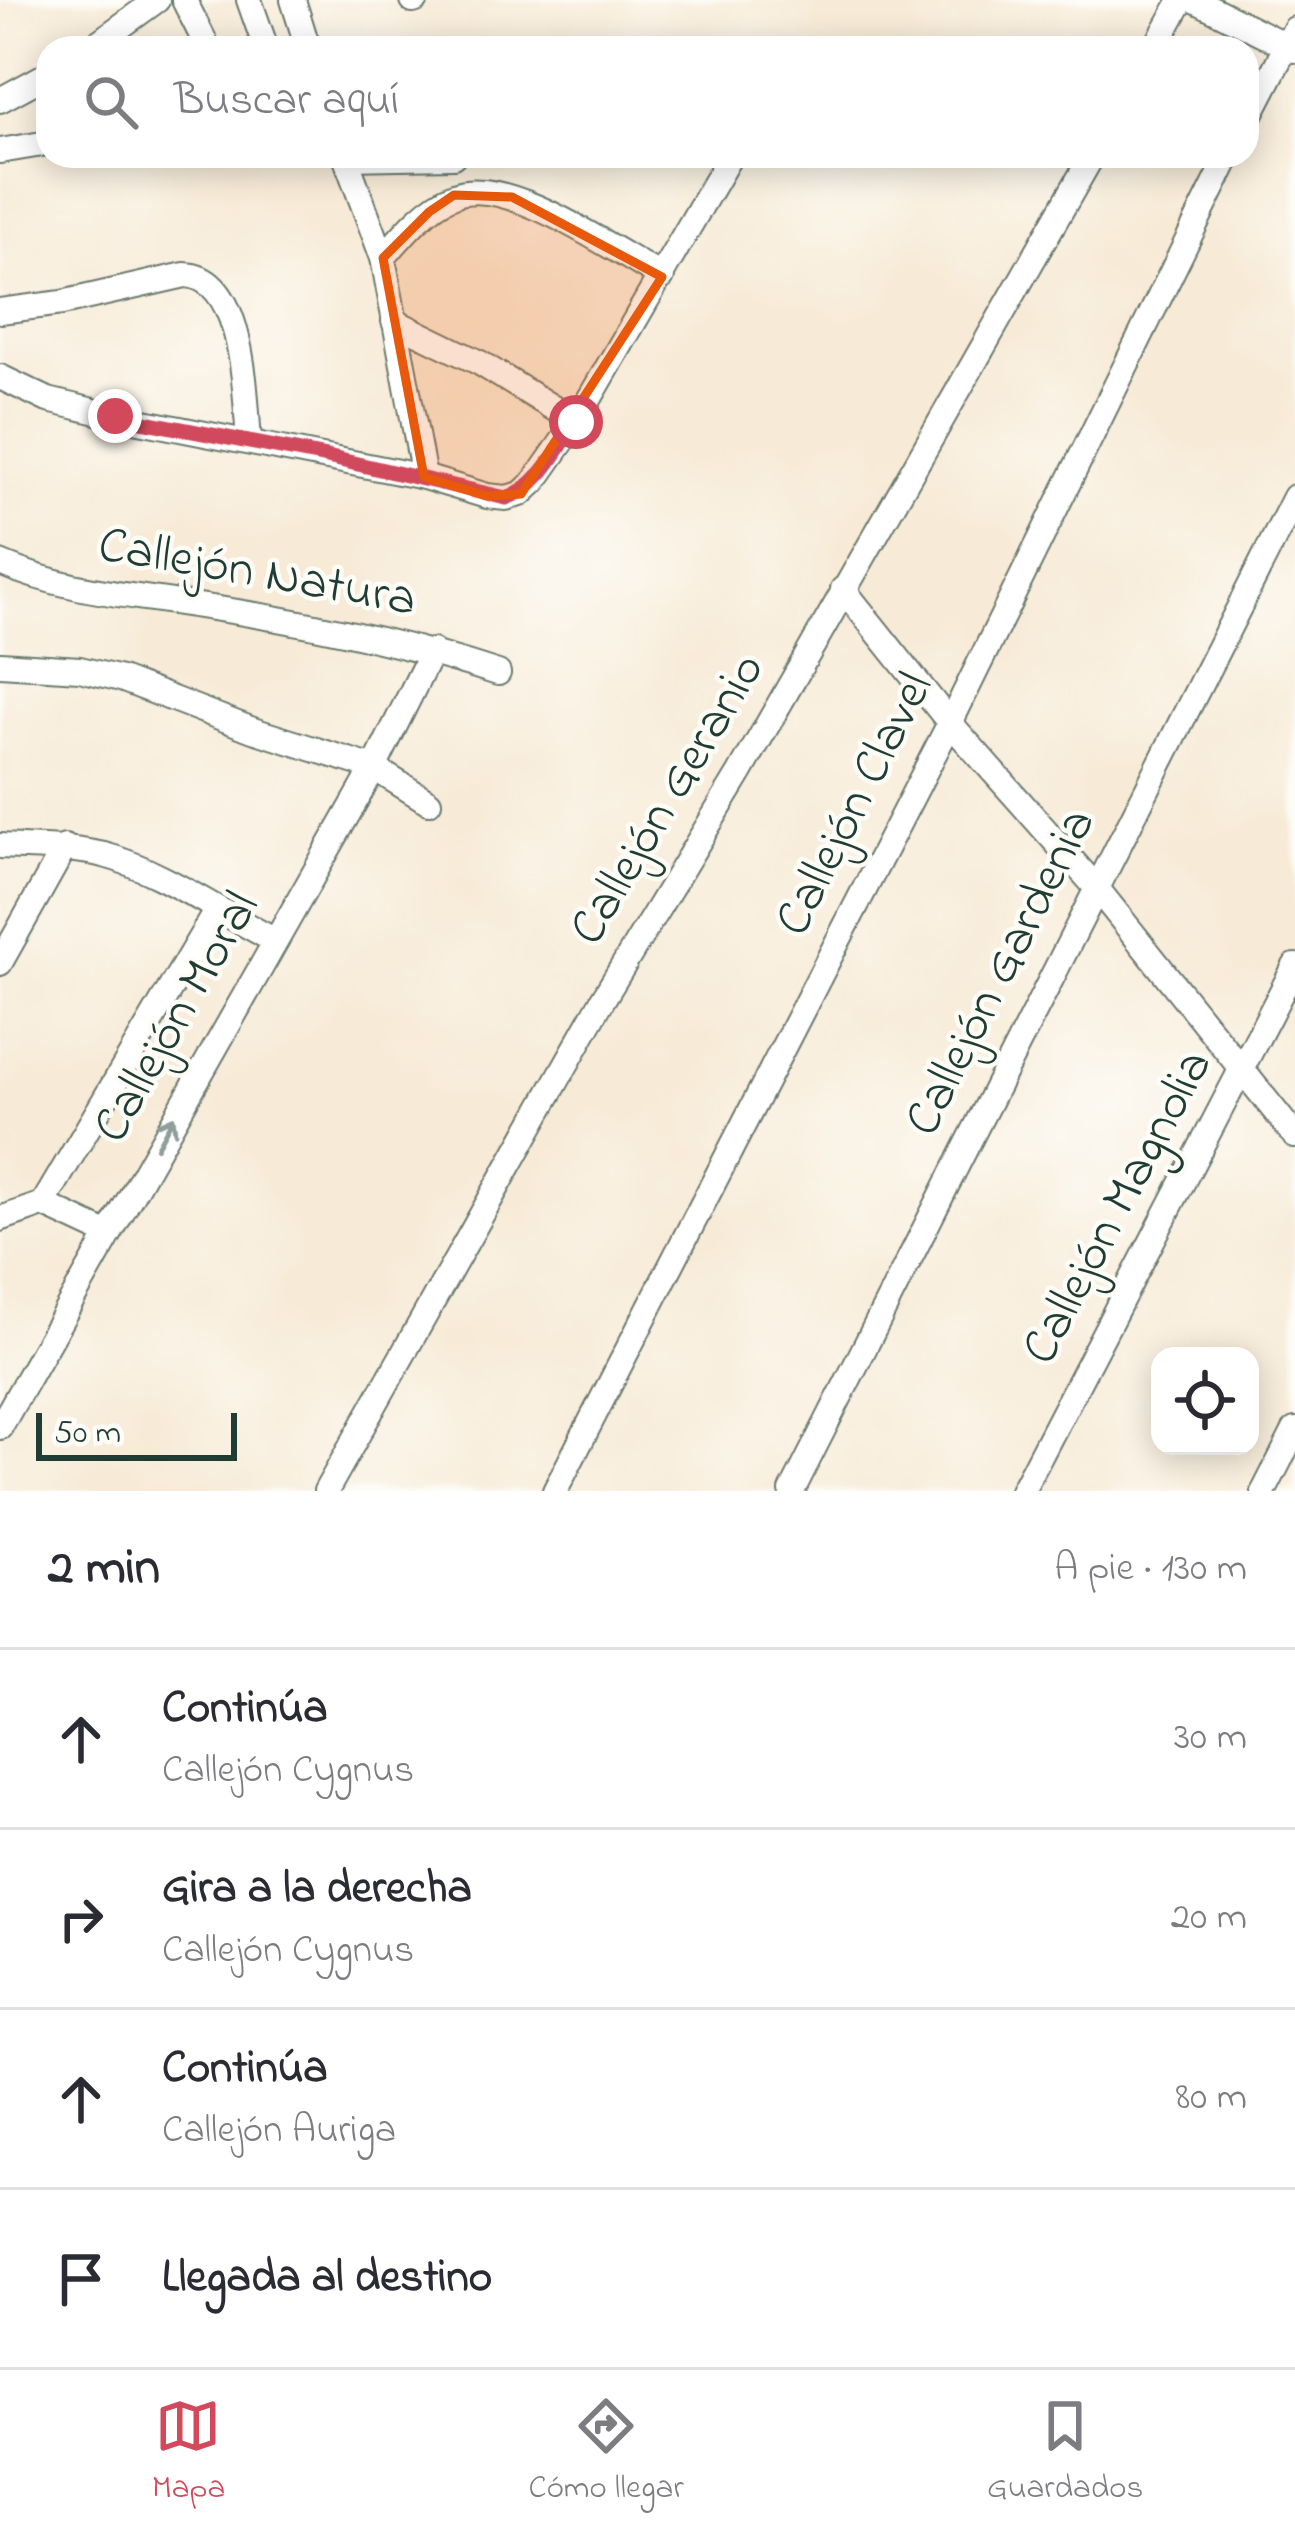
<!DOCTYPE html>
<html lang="es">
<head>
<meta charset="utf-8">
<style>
  body { margin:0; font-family:"Indie Flower",sans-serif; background:#f2f2f3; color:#2b2b33 }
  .controls { position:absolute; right:36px; bottom:36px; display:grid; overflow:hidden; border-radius:24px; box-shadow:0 6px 30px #0003 }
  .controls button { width:108px; height:108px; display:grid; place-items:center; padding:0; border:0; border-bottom:3px solid #e1e1e2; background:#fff; color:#2b2b33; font:60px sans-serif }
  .scale { position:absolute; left:36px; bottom:30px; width:201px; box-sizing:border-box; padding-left:12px; border:6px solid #1f3d34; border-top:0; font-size:33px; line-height:42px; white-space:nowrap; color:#1f3d34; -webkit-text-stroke:9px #fdfcf7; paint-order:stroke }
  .stop { position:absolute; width:36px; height:36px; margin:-27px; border:9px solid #d1495b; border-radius:50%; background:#fff }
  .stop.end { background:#d1495b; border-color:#fff; box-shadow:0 3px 12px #0008 }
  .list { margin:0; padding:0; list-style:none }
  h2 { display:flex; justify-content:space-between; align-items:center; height:156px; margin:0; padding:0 48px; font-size:51px }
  h2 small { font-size:39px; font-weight:400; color:#7c7c81 }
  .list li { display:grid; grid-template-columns:78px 1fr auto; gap:36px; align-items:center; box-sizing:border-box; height:180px; padding:0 48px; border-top:3px solid #e1e1e2 }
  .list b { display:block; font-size:45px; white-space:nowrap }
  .list p { margin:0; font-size:39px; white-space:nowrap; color:#7c7c81 }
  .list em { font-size:39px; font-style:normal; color:#7c7c81 }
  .icon { flex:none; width:66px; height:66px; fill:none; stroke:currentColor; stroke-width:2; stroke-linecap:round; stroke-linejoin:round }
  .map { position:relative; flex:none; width:1295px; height:1491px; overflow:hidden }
  .search { position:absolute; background:#fff; box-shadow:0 6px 30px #0003; left:36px; right:36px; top:36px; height:132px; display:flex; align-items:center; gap:30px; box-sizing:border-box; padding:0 42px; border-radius:36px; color:#7c7c81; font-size:45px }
  .sheet { height:876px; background:#fff }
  nav { display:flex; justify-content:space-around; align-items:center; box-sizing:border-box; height:168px; border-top:3px solid #e1e1e2; background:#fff; font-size:33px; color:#7c7c81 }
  nav a { display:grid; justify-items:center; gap:6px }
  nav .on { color:#d1495b }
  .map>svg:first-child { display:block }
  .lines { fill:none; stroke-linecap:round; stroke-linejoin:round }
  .street-casing { stroke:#6b7a6d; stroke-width:28 }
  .street { stroke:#fff; stroke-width:24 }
  .oneway { stroke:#8f9e9a }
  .route { stroke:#d1495b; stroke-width:15 }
  .marked { fill:#e8590c; fill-opacity:0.2; stroke:#e8590c; stroke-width:9; stroke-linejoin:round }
  .labels { text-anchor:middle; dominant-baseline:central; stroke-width:9; stroke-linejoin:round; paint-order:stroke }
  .street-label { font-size:51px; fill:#1f3d34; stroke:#fdfcf7 }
</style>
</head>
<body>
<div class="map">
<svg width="1295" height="1491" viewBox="0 0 1295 1491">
  <rect width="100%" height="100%" fill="#fdfcf7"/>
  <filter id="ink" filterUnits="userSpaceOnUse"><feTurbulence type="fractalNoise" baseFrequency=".00833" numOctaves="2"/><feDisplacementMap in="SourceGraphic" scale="24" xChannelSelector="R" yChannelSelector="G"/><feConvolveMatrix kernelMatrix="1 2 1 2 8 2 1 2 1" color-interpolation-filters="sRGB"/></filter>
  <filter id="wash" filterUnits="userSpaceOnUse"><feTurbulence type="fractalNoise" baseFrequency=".004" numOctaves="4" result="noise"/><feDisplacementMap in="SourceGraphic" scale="48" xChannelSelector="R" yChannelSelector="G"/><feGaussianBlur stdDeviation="2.7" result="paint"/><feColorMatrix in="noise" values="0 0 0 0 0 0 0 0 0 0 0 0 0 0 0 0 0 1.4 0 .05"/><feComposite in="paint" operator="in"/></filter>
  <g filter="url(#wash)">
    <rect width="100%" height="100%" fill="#f7ead6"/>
  </g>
  <g filter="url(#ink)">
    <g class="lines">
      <defs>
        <g id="street">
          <path d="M184,0L208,48"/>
          <path d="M249,0L266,48"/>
          <path d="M293,0L308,48"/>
          <path d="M1195,0L1295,50"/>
          <path d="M413,1L416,0"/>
          <path d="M91,48L157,0"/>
          <path d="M1155,48L1182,0"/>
          <path d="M0,100L48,74"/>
          <path d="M1247,122L1295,29"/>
          <path d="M0,151L48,143"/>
          <path d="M345,156L383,258L424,477"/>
          <path d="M346,158L453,156"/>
          <path d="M383,258C402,236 426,206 454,195C508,174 614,251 662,277"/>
          <path d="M0,311L62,303L185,275C245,277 245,396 249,441"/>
          <path d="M394,321L480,363L576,422"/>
          <path d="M0,377L48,400L114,416L424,477L487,496L506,498L521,494L534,482L576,422L730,156"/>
          <path d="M0,563C64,591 131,595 199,606C301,621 400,641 498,673"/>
          <path d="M843,589L950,723L1095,886L1295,1136"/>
          <path d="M0,664L80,669L121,679L253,730L374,768L429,802"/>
          <path d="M0,846C35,848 69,847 104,855C159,869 222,914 274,940"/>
          <path d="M0,963L65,847"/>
          <path d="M43,1204L216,911"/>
          <path d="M0,1219L43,1204L107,1234"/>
          <path d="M0,1427L374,768L432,651"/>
          <path d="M326,1491L603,999L740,773L1092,156"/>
          <path d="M555,1491L950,723L1229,156"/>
          <path d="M792,1491L1295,497"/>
          <path d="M1022,1491L1295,966"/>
          <path d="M1264,1491L1295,1430"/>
        </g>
      </defs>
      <use href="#street" class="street-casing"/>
      <use href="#street" class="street"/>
    </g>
    <defs><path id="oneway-shaft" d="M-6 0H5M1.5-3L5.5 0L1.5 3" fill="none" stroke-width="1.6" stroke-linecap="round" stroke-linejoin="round" transform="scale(3)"/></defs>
    <use class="oneway" href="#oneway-shaft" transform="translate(165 1132) rotate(-61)"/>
  </g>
  <g class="lines" filter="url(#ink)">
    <path class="route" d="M115,416L327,457L506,498C539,488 557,450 576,422"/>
  </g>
  <path class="marked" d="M454,195L512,197L662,277L521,494L487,496L424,477L383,258L429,212Z"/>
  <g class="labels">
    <g class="street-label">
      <text transform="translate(257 574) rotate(10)">Callejón Natura</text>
      <text transform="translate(669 800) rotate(-59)">Callejón Geranio</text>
      <text transform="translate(856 805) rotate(-63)">Callejón Clavel</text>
      <text transform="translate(1002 973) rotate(-63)">Callejón Gardenia</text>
      <text transform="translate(178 1018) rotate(-60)">Callejón Moral</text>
      <text transform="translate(1119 1208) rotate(-62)">Callejón Magnolia</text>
    </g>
  </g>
</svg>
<div class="controls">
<button><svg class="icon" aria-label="locate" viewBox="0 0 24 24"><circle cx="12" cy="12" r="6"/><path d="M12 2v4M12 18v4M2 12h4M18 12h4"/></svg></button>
</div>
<div class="scale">50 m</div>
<div class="stop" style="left:576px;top:422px"></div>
<div class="stop end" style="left:115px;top:416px"></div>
<div class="search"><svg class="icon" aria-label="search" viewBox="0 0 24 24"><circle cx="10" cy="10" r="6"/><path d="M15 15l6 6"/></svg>Buscar aquí</div>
</div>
<section class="sheet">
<h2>2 min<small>A pie · 130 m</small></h2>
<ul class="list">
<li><svg class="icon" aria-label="ahead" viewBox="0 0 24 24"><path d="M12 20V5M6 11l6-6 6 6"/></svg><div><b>Continúa</b><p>Callejón Cygnus</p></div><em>30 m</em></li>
<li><svg class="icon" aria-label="right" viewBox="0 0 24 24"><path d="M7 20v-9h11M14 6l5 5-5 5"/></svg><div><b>Gira a la derecha</b><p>Callejón Cygnus</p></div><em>20 m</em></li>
<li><svg class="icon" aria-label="ahead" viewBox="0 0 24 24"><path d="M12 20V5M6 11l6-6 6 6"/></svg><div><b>Continúa</b><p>Callejón Auriga</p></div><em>80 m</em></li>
<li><svg class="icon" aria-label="arrive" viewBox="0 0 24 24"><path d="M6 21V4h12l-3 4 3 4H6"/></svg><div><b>Llegada al destino</b></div></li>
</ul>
</section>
<nav>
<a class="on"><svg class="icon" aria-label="map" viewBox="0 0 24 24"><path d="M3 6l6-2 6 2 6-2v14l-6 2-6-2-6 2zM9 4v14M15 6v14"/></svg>Mapa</a>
<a><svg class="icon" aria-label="directions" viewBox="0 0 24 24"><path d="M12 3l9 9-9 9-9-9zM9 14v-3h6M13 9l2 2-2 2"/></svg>Cómo llegar</a>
<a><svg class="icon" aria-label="saved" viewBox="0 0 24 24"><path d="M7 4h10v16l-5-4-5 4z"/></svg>Guardados</a>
</nav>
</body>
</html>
